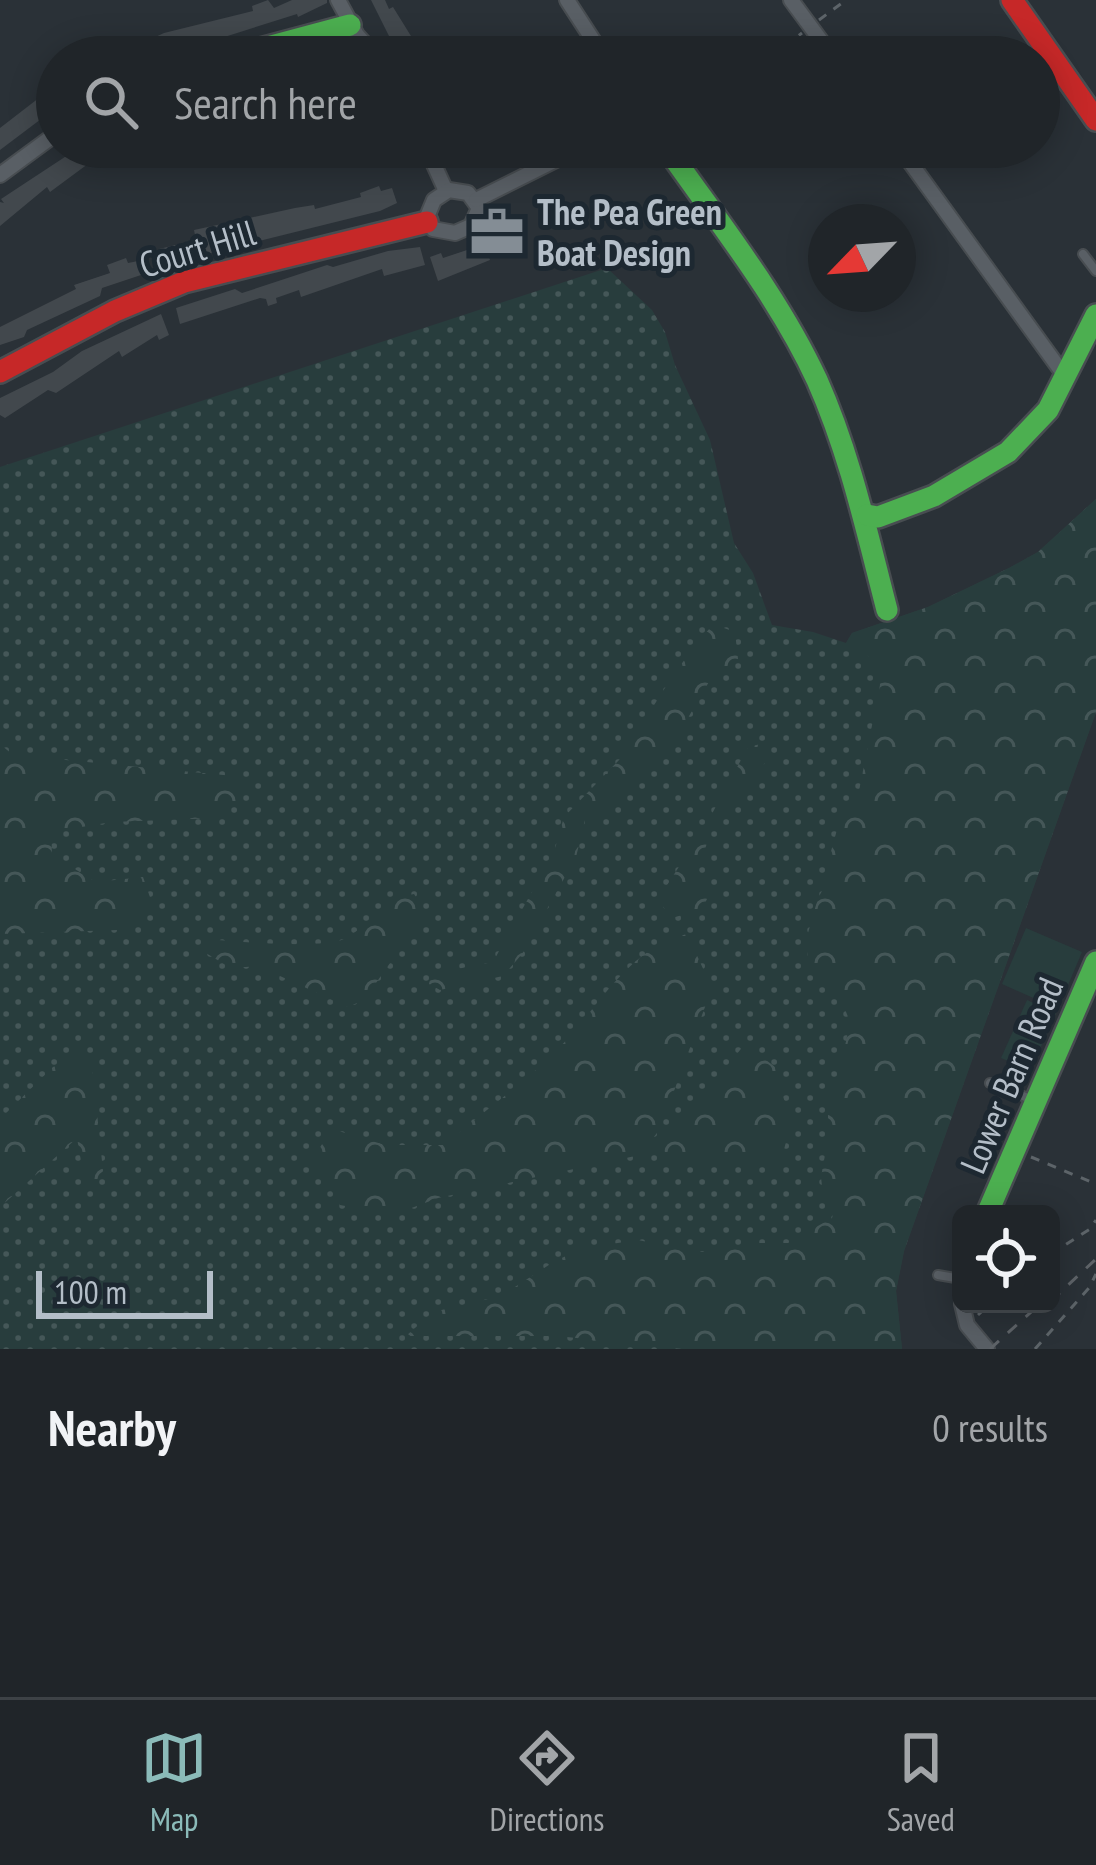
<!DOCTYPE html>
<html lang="en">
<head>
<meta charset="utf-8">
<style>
  body { margin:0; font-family:"PT Sans Narrow",sans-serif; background:#282d31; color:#f1f3f6 }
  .controls { position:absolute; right:36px; bottom:36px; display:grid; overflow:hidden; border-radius:18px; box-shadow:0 6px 30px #0003 }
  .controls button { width:108px; height:108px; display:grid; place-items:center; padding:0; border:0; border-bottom:3px solid #3d4246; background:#202529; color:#f1f3f6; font:60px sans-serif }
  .compass { position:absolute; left:808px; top:204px; width:108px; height:108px; border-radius:50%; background:#202529; box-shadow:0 6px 30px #0003; rotate:245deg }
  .scale { position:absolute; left:36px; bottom:30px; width:177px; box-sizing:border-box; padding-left:12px; border:6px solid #b4bec8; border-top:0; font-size:33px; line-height:42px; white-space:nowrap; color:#b4bec8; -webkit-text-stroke:9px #1d2831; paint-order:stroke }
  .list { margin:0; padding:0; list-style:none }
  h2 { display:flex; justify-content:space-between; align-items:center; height:156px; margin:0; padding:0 48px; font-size:51px }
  h2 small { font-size:39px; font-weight:400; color:#a2a5a8 }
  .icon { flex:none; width:66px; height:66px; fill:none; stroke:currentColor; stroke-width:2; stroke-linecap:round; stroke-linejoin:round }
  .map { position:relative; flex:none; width:1096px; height:1349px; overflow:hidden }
  .search { position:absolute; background:#202529; box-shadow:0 6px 30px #0003; left:36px; right:36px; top:36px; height:132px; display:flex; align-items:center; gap:30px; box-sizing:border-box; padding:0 42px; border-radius:66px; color:#a2a5a8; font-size:45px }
  .sheet { height:348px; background:#202529 }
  nav { display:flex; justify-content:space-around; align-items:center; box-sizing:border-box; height:168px; border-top:3px solid #3d4246; background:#202529; font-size:33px; color:#a2a5a8 }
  nav a { display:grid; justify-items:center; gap:6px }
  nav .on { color:#8bbbb9 }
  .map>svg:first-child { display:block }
  .grass { fill:url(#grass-dots) }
  .forest { fill:url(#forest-crowns) }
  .garden { fill:#283d3d }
  .building { fill:#42484d }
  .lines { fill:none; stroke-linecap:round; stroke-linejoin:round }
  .lane-casing { stroke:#484d51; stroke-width:12 }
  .street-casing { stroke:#484d51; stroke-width:18 }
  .fast-casing { stroke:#484d51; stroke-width:26 }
  .jam-casing { stroke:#484d51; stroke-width:26 }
  .path { stroke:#5d6469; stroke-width:3; stroke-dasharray:9 9; stroke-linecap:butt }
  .lane { stroke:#595f65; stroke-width:8 }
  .street { stroke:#595f65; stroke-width:14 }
  .fast { stroke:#4caf50; stroke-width:21 }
  .jam { stroke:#c62828; stroke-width:21 }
  .rail { stroke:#5e6368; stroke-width:3; stroke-dasharray:12 12; stroke-linecap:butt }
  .labels { text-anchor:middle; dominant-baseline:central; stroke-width:10; stroke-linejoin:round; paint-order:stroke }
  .poi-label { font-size:36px; font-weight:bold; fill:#b4bec8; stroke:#1d2831; text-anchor:start }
  .street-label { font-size:36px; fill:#b4bec8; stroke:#1d2831 }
</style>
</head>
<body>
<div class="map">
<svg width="1096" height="1349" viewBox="0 0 1096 1349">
  <defs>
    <pattern id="grass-dots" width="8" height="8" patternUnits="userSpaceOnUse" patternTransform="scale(3)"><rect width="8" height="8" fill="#283d3d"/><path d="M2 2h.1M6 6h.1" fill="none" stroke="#455758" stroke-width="1.8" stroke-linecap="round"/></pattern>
    <pattern id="forest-crowns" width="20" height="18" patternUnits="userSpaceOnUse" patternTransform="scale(3)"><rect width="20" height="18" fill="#283d3d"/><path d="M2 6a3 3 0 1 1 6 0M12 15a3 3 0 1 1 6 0" fill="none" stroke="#455758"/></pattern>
  </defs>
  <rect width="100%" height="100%" fill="#2a3137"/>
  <path class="grass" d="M607,268L652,310L665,332L675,365L710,440L734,543L753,573L772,625L813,632L846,643L852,633L928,607L1009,568L1038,552L1096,499V712L904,1251L896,1291L902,1349H0V467Z"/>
  <g class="forest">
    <path d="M1096,499V712L904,1251L896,1291L902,1349H683L557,1336H406L433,1312L501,1296L555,1261L584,1248L638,1240L696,1252H718L746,1243H788L832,1218L834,1211L823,1195L821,1177L828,1139V1094L839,1075L850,1022L837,989L808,960L806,940L818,898L830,877V855L840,819L859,791L880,685C879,660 867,654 846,643L852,633L928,607L1009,568L1038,552Z"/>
    <path d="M713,624L735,632L738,659L710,680L667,754L621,799L585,820L576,857L522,954L503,976L440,990L429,984L431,974L493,962L554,852L564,817L620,759L675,672Z"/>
    <path d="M765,743L770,757L713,826L698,869L711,891L702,909L672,918L661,904L664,890L707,823L748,747Z"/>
    <path d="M0,744L13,755L234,776L243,795L217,818L112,822L51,832L52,855L96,882L143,877L153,906L118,930L0,934Z"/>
    <path d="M414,894L426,912L364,1000L348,1007L258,966L231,968L199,949L203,938C227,942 325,949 344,939C371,925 382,900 414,894Z"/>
    <path d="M687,934L712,988L660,1129L640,1155L438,1198L393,1215L340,1205L313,1158L332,1129L385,1145H444C481,1113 524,1084 558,1049C600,1007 625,950 687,934Z"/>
    <path d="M745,1044L783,1073V1097L792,1119L781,1161L764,1167L670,1165L662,1145Z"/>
    <path d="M79,1056L92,1065L103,1171L95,1183L84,1178L77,1138L0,1207V1119L53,1067Z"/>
  </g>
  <g class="garden">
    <path d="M1026,928L1082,952L1058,1009L1002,984Z"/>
    <path d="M1027,1000L1056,1013L1030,1071L1001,1058Z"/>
  </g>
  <g class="building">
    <path d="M268,0L274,8L292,0H327V3L298,17L297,14L177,52L175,48L148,57H112L164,33L253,11L252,6Z"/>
    <path d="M371,0H385L389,9L393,7L424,57H403L400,49L396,50Z"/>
    <path d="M57,84V107L0,150V128Z"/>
    <path d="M80,147H95L100,155L50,192L47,187L0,226V202L4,203L1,199Z"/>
    <path d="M379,186L381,191L392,188L397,203L380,211L163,265L159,249L196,240L194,230L295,208L314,205L315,209L361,197L360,193Z"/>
    <path d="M485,244L490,260L438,281L430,257L441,253L443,258Z"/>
    <path d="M420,247L425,265L384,276L382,269L301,297L299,290L276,298L277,303L268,306L266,299L260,298L180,324L176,308L235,289L242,293L327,265L333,267L388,251Z"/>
    <path d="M126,258L128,263L143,260L147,273L102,288L100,296L27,330L24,337L0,345V327L76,289L74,285L110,273L107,265Z"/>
    <path d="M161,314L169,335L159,340L157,335L122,357L119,351L56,393L48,390L5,418L0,415V398L53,372L82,351Z"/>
  </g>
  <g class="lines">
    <defs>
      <g id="lane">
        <path d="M1083,254L1096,271"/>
        <path d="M990,1083L1033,1100"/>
        <path d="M938,1275L961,1279"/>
      </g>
      <g id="street">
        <path d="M338,0L357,35L377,57"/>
        <path d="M567,0L604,57"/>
        <path d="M791,0L833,57"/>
        <path d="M426,147L446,191"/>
        <path d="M899,147L1067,379"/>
        <path d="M0,175L57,133"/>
        <path d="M449,190L468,193L479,208L471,226L455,233L433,229L427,217L434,200Z"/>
        <path d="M476,200L582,147"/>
        <path d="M962,1304L967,1325L987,1349"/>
      </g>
      <g id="fast">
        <path d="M230,57L350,25"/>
        <path d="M666,147C719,223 778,296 817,380C850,454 867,533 887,610"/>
        <path d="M867,515L878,517L934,496L1008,452L1048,410L1096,315"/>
        <path d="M987,1214L1096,962"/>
      </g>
      <g id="jam">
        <path d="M1012,0L1096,120"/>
        <path d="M0,372L115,311L184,282L427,222"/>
      </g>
    </defs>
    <use href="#lane" class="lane-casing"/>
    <use href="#street" class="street-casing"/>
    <use href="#fast" class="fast-casing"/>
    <use href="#jam" class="jam-casing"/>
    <g class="path">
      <path d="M819,20L846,0"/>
      <path d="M770,57L802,33"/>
      <path d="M1031,1157L1096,1184"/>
      <path d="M1051,1254L1090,1229L1096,1220"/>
      <path d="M978,1315L990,1304"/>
      <path d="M1035,1349L1089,1288L1096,1274"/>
    </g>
    <use href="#lane" class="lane"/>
    <use href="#street" class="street"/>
    <use href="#fast" class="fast"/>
    <use href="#jam" class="jam"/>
    <g class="rail">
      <path d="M1051,1301L1096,1259"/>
      <path d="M990,1349L1040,1304"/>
    </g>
  </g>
  <defs>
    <symbol id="office-bare" viewBox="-9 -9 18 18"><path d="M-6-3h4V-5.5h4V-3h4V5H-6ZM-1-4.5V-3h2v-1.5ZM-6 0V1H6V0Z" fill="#848d95" stroke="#1d2831" stroke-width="2.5" paint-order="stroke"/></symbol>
  </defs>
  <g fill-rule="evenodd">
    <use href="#office-bare" x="459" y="194" width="76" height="76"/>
  </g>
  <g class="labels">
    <g class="poi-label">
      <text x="537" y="211">The Pea Green<tspan x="537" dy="41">Boat Design</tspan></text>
    </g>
    <g class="street-label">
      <text transform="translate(197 248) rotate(-17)">Court Hill</text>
      <text transform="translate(1011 1075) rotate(-67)">Lower Barn Road</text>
    </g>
  </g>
</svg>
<div class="controls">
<button><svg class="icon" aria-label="locate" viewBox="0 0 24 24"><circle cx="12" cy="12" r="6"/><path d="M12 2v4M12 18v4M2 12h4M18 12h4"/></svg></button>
</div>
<svg class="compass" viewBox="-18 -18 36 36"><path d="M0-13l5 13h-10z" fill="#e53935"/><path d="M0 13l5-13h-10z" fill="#a2a5a8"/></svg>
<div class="scale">100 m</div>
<div class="search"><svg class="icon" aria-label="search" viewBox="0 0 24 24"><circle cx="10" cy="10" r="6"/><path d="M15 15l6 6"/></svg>Search here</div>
</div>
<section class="sheet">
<h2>Nearby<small>0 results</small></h2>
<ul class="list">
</ul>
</section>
<nav>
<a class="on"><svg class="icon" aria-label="map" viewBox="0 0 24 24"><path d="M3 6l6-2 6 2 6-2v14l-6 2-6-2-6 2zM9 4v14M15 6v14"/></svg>Map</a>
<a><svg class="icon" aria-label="directions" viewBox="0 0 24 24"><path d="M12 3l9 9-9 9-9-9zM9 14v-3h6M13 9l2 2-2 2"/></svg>Directions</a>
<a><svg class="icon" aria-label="saved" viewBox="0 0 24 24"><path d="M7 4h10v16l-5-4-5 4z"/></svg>Saved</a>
</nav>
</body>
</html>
